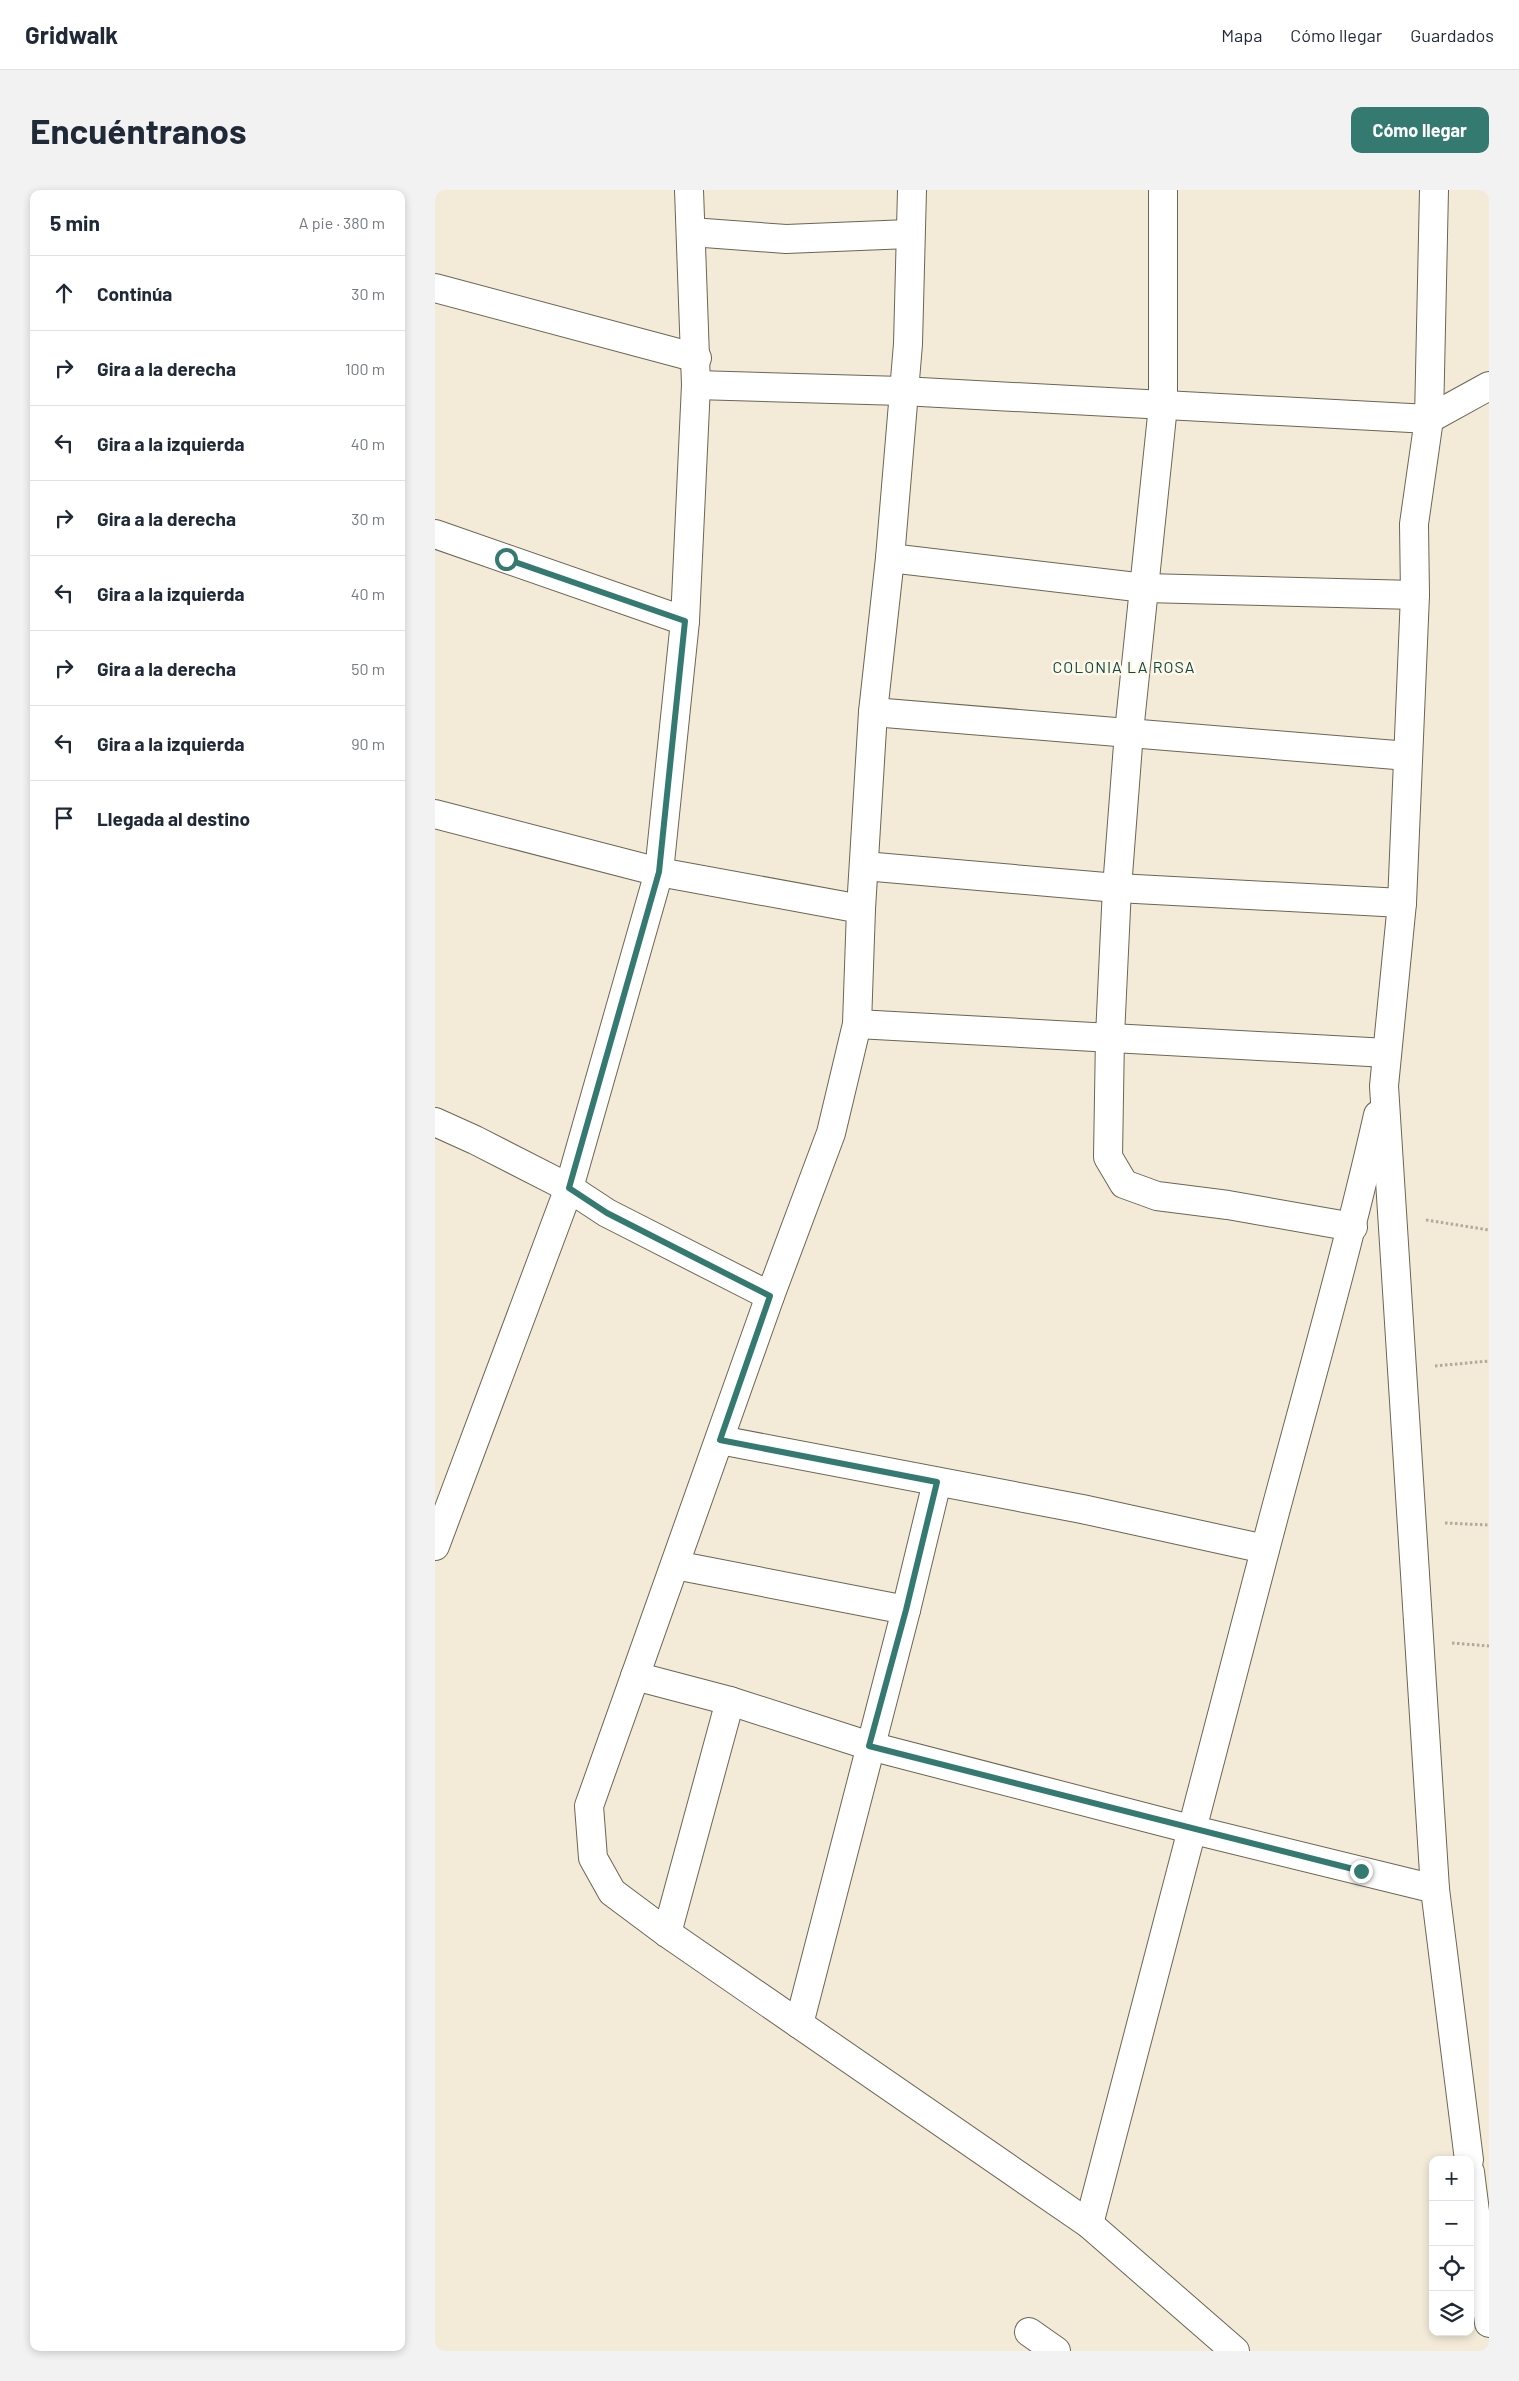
<!DOCTYPE html>
<html lang="es">
<head>
<meta charset="utf-8">
<style>
  body { margin:0; font-family:Barlow,sans-serif; background:#f2f2f3; color:#1f2937 }
  .controls { position:absolute; right:15px; bottom:15px; display:grid; overflow:hidden; border-radius:10px; box-shadow:0 2px 8px #0003 }
  .controls button { width:45px; height:45px; display:grid; place-items:center; padding:0; border:0; border-bottom:1px solid #e0e1e3; background:#fff; color:#1f2937; font:25px sans-serif }
  .stop { position:absolute; width:15px; height:15px; margin:-11px; border:4px solid #347a71; border-radius:50%; background:#fff }
  .stop.end { background:#347a71; border-color:#fff; box-shadow:0 1px 5px #0008 }
  .list { margin:0; padding:0; list-style:none }
  h2 { display:flex; justify-content:space-between; align-items:center; height:65px; margin:0; padding:0 20px; font-size:21px }
  h2 small { font-size:16px; font-weight:400; color:#747a83 }
  .list li { display:grid; grid-template-columns:32px 1fr auto; gap:15px; align-items:center; box-sizing:border-box; height:75px; padding:0 20px; border-top:1px solid #e0e1e3 }
  .list b { display:block; font-size:19px; white-space:nowrap }
  .list em { font-size:16px; font-style:normal; color:#747a83 }
  .icon { flex:none; width:28px; height:28px; fill:none; stroke:currentColor; stroke-width:2; stroke-linecap:round; stroke-linejoin:round }
  .map { position:relative; flex:none; width:1054px; height:2161px; overflow:hidden; border-radius:10px }
  header { display:flex; align-items:center; gap:30px; box-sizing:border-box; height:70px; padding:0 25px; background:#fff; border-bottom:1px solid #e0e1e3 }
  header strong { font-size:24px }
  nav { display:flex; gap:28px; margin-inline-start:auto; font-size:18px }
  .intro { display:flex; align-items:center; justify-content:space-between; box-sizing:border-box; height:120px; padding:0 30px }
  h1 { margin:0; font-size:35px }
  .button { padding:12px 22px; border-radius:10px; background:#347a71; color:#fff; font-size:18px; font-weight:700 }
  main { display:flex; gap:30px; padding:0 30px }
  aside { flex:1; background:#fff; border-radius:10px; box-shadow:0 2px 8px #0003 }
  .map>svg:first-child { display:block }
  .lines { fill:none; stroke-linecap:round; stroke-linejoin:round }
  .minor-casing { stroke:#6c6554; stroke-width:30 }
  .path { stroke:#b1ab9c; stroke-width:3; stroke-dasharray:2.5 2.5; stroke-linecap:butt }
  .minor { stroke:#fff; stroke-width:28 }
  .route { stroke:#347a71; stroke-width:6 }
  .labels { text-anchor:middle; dominant-baseline:central; stroke-width:5; stroke-linejoin:round; paint-order:stroke }
  .neighbourhood-label { font-size:16px; letter-spacing:1px; fill:#0b4942; stroke:#fff8e9 }
</style>
</head>
<body>
<header>
<strong>Gridwalk</strong>
<nav><a>Mapa</a><a>Cómo llegar</a><a>Guardados</a></nav>
</header>
<div class="intro"><h1>Encuéntranos</h1><a class="button">Cómo llegar</a></div>
<main>
<aside>
<h2>5 min<small>A pie · 380 m</small></h2>
<ul class="list">
<li><svg class="icon" aria-label="ahead" viewBox="0 0 24 24"><path d="M12 20V5M6 11l6-6 6 6"/></svg><div><b>Continúa</b></div><em>30 m</em></li>
<li><svg class="icon" aria-label="right" viewBox="0 0 24 24"><path d="M7 20v-9h11M14 6l5 5-5 5"/></svg><div><b>Gira a la derecha</b></div><em>100 m</em></li>
<li><svg class="icon" aria-label="left" viewBox="0 0 24 24"><path d="M17 20v-9H6M10 6l-5 5 5 5"/></svg><div><b>Gira a la izquierda</b></div><em>40 m</em></li>
<li><svg class="icon" aria-label="right" viewBox="0 0 24 24"><path d="M7 20v-9h11M14 6l5 5-5 5"/></svg><div><b>Gira a la derecha</b></div><em>30 m</em></li>
<li><svg class="icon" aria-label="left" viewBox="0 0 24 24"><path d="M17 20v-9H6M10 6l-5 5 5 5"/></svg><div><b>Gira a la izquierda</b></div><em>40 m</em></li>
<li><svg class="icon" aria-label="right" viewBox="0 0 24 24"><path d="M7 20v-9h11M14 6l5 5-5 5"/></svg><div><b>Gira a la derecha</b></div><em>50 m</em></li>
<li><svg class="icon" aria-label="left" viewBox="0 0 24 24"><path d="M17 20v-9H6M10 6l-5 5 5 5"/></svg><div><b>Gira a la izquierda</b></div><em>90 m</em></li>
<li><svg class="icon" aria-label="arrive" viewBox="0 0 24 24"><path d="M6 21V4h12l-3 4 3 4H6"/></svg><div><b>Llegada al destino</b></div></li>
</ul>
</aside>
<div class="map">
<svg width="1054" height="2161" viewBox="0 0 1054 2161">
  <rect width="100%" height="100%" fill="#f3ebd8"/>
  <g class="lines">
    <defs>
      <g id="minor">
        <path d="M477,0L473,154L455,368L438,522L426,719L422,834L396,943L335,1106L154,1616L158,1668L177,1702L232,1743L654,2034L800,2161"/>
        <path d="M728,0V216L694,542L682,698L675,846L673,967L689,994L722,1006L793,1015L918,1037"/>
        <path d="M999,0L994,229L979,334L980,405L967,713L949,896L1000,1699L1034,1970"/>
        <path d="M256,42L351,49L474,44"/>
        <path d="M0,98L262,168"/>
        <path d="M261,195L467,201L994,229L1054,196"/>
        <path d="M0,344L250,431"/>
        <path d="M455,368L710,398L980,405"/>
        <path d="M438,522L973,566"/>
        <path d="M0,624L224,682L426,719"/>
        <path d="M429,676L682,698L967,713"/>
        <path d="M422,834L952,863"/>
        <path d="M0,932L40,950L134,998L172,1023L335,1106"/>
        <path d="M285,1250L647,1319L830,1359"/>
        <path d="M0,1356L134,998L224,682L250,431L261,195L254,0"/>
        <path d="M240,1375L471,1420"/>
        <path d="M200,1486L295,1511L435,1556L759,1640L1000,1699"/>
        <path d="M232,1743L295,1511"/>
        <path d="M364,1834L471,1420L502,1292"/>
        <path d="M1035,1982L1054,2133"/>
        <path d="M654,2034C714,1810 771,1585 830,1360C868,1215 910,1071 943,925"/>
        <path d="M594,2142L621,2161"/>
      </g>
    </defs>
    <use href="#minor" class="minor-casing"/>
    <g class="path">
      <path d="M991,1030L1054,1040"/>
      <path d="M1000,1176L1054,1171"/>
      <path d="M1010,1333L1054,1335"/>
      <path d="M1017,1453L1054,1456"/>
    </g>
    <use href="#minor" class="minor"/>
  </g>
  <g class="lines">
    <path class="route" d="M71,369L250,431L224,682L134,998L172,1023L335,1106L285,1250L502,1292L471,1420L434,1556L926,1681"/>
  </g>
  <g class="labels">
    <g class="neighbourhood-label">
      <text x="689" y="476">COLONIA LA ROSA</text>
    </g>
  </g>
</svg>
<div class="controls">
<button>+</button>
<button>−</button>
<button><svg class="icon" aria-label="locate" viewBox="0 0 24 24"><circle cx="12" cy="12" r="6"/><path d="M12 2v4M12 18v4M2 12h4M18 12h4"/></svg></button>
<button><svg class="icon" aria-label="layers" viewBox="0 0 24 24"><path d="M12 4l9 5-9 5-9-5zM3 14l9 5 9-5"/></svg></button>
</div>
<div class="stop" style="left:71px;top:369px"></div>
<div class="stop end" style="left:926px;top:1681px"></div>
</div>
</main>
</body>
</html>
